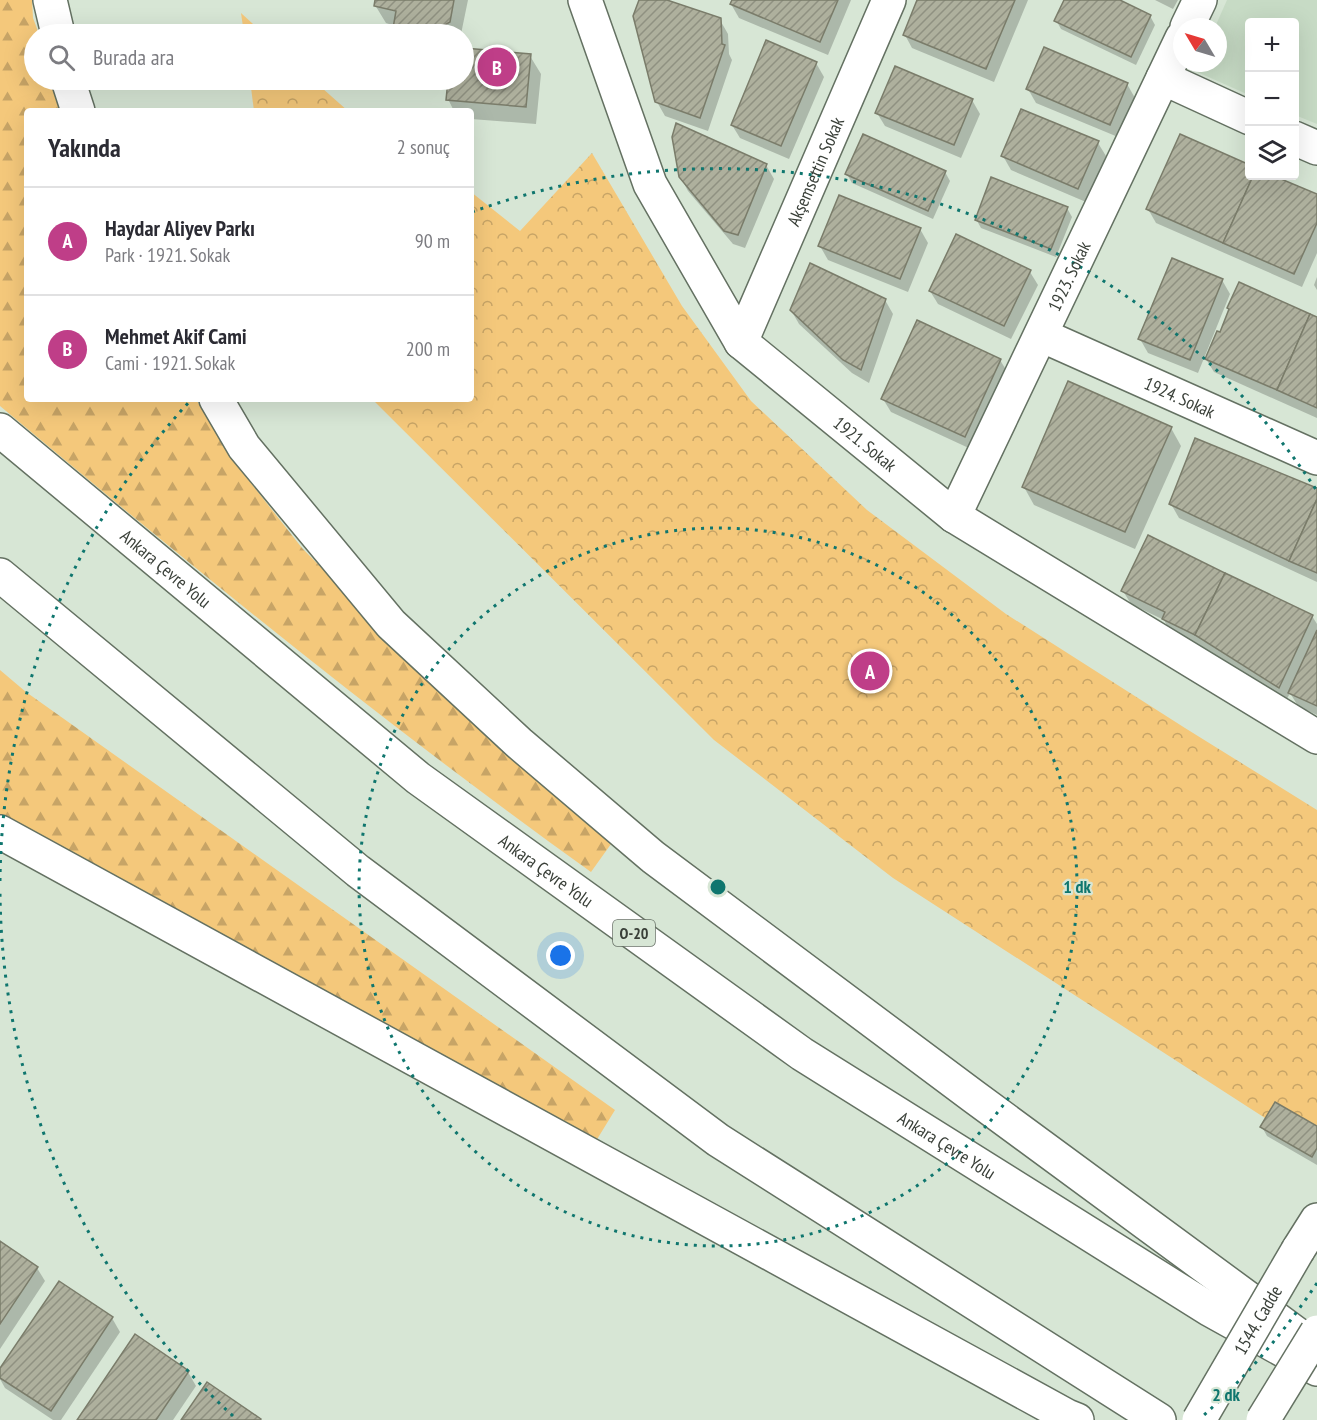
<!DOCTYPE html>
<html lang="tr">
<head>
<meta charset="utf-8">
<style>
  body { margin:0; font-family:"PT Sans Narrow",sans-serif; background:#f2f2f3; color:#2b2b33 }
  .controls { position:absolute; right:18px; top:18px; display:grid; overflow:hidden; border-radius:6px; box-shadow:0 6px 24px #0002 }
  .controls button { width:54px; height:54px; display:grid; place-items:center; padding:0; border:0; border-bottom:2px solid #e1e1e2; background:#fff; color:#2b2b33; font:30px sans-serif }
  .compass { position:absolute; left:1173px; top:18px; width:54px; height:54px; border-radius:50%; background:#fff; box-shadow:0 6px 24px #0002; rotate:308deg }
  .you { position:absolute; left:561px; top:956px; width:21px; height:21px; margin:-15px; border:4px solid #fff; border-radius:50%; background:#1a73e8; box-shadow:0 0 0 9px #1a73e833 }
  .badge { display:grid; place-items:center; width:39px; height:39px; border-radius:50%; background:#bf3e88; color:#fff; font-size:20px; font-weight:700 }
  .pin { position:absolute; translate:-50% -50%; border:3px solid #fff; box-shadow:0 2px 6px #0006 }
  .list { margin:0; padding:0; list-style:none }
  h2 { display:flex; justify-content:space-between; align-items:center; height:78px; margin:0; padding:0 24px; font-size:26px }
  h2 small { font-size:20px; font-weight:400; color:#7c7c81 }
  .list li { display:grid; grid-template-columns:39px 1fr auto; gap:18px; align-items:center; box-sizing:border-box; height:108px; padding:0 24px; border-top:2px solid #e1e1e2 }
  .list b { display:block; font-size:22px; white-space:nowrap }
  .list p { margin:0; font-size:20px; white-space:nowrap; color:#7c7c81 }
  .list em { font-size:20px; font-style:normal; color:#7c7c81 }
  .icon { flex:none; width:33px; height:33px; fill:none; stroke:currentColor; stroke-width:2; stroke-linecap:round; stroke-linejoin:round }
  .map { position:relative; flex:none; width:1317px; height:1420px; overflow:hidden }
  .search { position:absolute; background:#fff; box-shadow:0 6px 24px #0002; left:24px; top:24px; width:450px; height:66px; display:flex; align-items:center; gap:15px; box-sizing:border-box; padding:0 21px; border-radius:33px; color:#7c7c81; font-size:22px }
  .panel { position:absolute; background:#fff; box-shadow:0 6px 24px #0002; left:24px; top:108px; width:450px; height:294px; border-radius:6px }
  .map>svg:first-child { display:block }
  .built { fill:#c7dbc5 }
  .forest { fill:url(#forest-firs) }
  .park { fill:url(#park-crowns) }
  .shadow { fill:#0003 }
  .building { fill:url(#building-hatch); stroke:#7a7c6a; stroke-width:1.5 }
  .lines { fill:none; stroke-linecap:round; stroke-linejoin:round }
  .minor-casing { stroke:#647162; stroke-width:36 }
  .tertiary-casing { stroke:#647162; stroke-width:36 }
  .secondary-casing { stroke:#647162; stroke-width:36 }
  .motorway-casing { stroke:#647162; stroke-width:36 }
  .minor { stroke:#fff; stroke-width:33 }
  .tertiary { stroke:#fff; stroke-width:33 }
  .secondary { stroke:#fff; stroke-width:33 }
  .motorway { stroke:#fff; stroke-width:33 }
  .secondary-bridge-casing { stroke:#647162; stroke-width:36; stroke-linecap:butt }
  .secondary-bridge { stroke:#fff; stroke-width:33 }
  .ring { fill:none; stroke:#0f766e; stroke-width:3; stroke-dasharray:3 6 }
  .labels { text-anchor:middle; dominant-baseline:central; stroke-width:4.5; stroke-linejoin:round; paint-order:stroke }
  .shield { fill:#d7e6d5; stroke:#687167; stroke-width:1.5 }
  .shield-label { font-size:16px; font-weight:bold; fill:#393f38 }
  .street-label { font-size:18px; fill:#393f38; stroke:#d7e6d5 }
  .centre { fill:#0f766e; stroke:#d7e6d5; stroke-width:3 }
  .ring-label { font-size:18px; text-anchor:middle; font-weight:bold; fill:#0f766e; stroke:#d7e6d5; stroke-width:4.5; stroke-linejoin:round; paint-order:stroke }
</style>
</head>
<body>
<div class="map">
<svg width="1317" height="1420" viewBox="0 0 1317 1420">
  <defs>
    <pattern id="forest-firs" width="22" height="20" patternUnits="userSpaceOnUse" patternTransform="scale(1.5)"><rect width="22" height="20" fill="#f4c87b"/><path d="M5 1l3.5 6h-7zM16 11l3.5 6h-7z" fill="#c7a466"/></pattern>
    <pattern id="park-crowns" width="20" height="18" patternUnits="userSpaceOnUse" patternTransform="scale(1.5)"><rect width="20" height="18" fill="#f4c87b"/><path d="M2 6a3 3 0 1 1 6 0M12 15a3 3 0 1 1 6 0" fill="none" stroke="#c7a466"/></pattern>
    <pattern id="building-hatch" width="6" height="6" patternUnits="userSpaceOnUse" patternTransform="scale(1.5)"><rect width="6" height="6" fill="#aeb09d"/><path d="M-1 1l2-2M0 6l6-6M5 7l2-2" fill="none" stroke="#8f9181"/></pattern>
  </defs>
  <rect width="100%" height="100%" fill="#d7e6d5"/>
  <path class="built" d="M1227,0H1317V124L1295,115L1294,22H1250L1249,95L1195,71L1199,63H1218V27H1215Z"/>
  <g class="forest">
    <path d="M0,0H32L33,18L39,34H34V80H55L67,111H27V399H196L232,459L302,548L468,716L611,844L591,872C387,726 192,567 0,406Z"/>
    <path d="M0,670L26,692L615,1110L596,1141L108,873L0,815Z"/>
  </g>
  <g class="park">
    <path d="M241,13L264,34H244Z"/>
    <path d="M250,80H313L348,111H254Z"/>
    <path d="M592,153L682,306L751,401L867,510L1006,614L1185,728L1317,810V1142L1313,1149L893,878L714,740L372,399H471V192L520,231Z"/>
  </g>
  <g class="shadow">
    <path d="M376,0H468L461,34H393L395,26L386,23L375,5Z"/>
    <path d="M640,0H663L720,20L728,34L729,54L732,60L708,131L665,116L657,102Z"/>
    <path d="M733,0H851L828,55L739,18L731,4Z"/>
    <path d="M919,0H1028L994,82L912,48L905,35Z"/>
    <path d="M1066,0H1116L1150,16L1155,25L1136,65L1061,29L1056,20Z"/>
    <path d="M1155,0H1178L1173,9Z"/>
    <path d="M464,49L530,56L541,74L536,124L471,119V111H454L448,99L450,80H464Z"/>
    <path d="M816,63L824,77L789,159L740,138L732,125Z"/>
    <path d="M1127,84L1135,98L1118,137L1036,103L1028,89Z"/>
    <path d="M972,100L980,114L961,158L885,126L877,113Z"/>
    <path d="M1098,143L1106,156L1086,202L1011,170L1003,156Z"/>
    <path d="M766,165L774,179L745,248L733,244L688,191L680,176Z"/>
    <path d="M945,172L950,181L933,219L852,183L847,174Z"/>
    <path d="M1250,176H1270L1317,196V253L1302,287L1156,223L1148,209Z"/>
    <path d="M1067,208L1072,217L1056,257L981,228L976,219Z"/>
    <path d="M920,229L928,243L908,292L828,260L820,246Z"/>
    <path d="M1030,272L1038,285L1011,339L938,304L930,291Z"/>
    <path d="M1317,277V290L1314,285Z"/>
    <path d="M1222,280L1230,294L1198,373L1148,353L1140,339Z"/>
    <path d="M885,300L893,314L869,383L852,373L799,324L791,310Z"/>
    <path d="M1317,318V418L1214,372L1206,359Z"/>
    <path d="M1000,360L1008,373L973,450L891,412L883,399Z"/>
    <path d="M1171,428L1181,446L1135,549L1034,505L1024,487Z"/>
    <path d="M1317,490V582L1179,518L1171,504Z"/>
    <path d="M1148,537L1312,616L1317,624V715L1298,706L1290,693L1286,701L1204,648L1171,633L1164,620L1131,604L1123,591Z"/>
    <path d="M1262,1127L1317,1128V1165L1267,1136Z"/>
    <path d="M0,1243L37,1268L45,1281L0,1349Z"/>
    <path d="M112,1318L120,1332L61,1420H53L5,1388L0,1379V1371Z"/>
    <path d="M188,1372L196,1386L173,1420H79Z"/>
  </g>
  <g class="building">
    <path d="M375,0H454L450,22L429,34H392L396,11L374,6Z"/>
    <path d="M639,0H667L721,18L722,44L725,45L700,118L655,102L633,16Z"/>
    <path d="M732,0H838L820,42L730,4Z"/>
    <path d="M917,0H1015L986,69L903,35Z"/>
    <path d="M1064,0H1120L1151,15L1131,57L1054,21Z"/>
    <path d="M766,40L817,62L781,146L731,125Z"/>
    <path d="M1044,47L1128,83L1110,125L1026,89Z"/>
    <path d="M464,48L531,54L526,107L446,100L448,80H464Z"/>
    <path d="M895,66L973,99L954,145L875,113Z"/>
    <path d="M1021,109L1099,141L1078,189L1001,156Z"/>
    <path d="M676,123L767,164L738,235L724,231L679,177L672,137Z"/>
    <path d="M863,134L946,171L928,211L845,174Z"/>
    <path d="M1180,134L1250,165V176H1253L1223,243L1146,209Z"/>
    <path d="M1253,176H1274L1317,194V223L1294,274L1223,243Z"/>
    <path d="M991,177L1068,207L1051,249L975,220Z"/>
    <path d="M839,195L921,228L900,279L818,246Z"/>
    <path d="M956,234L1031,270L1004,326L929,291Z"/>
    <path d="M1172,258L1223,279L1190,360L1138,339Z"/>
    <path d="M810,263L886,299L861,370L843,360L790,310Z"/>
    <path d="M1239,282L1310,314L1277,390L1205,359L1217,331L1220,332L1229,309L1227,308Z"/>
    <path d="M1310,314L1317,317V408L1277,390Z"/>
    <path d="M917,320L1001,359L965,437L881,399Z"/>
    <path d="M1068,381L1172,427L1125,532L1022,487Z"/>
    <path d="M1195,438L1317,488V499L1289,561L1169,504Z"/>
    <path d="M1317,499V573L1289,561Z"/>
    <path d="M1148,535L1225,573L1195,635L1162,619L1165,612L1121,591Z"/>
    <path d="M1225,573L1313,615L1279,688L1195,635Z"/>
    <path d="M1317,630V706L1288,693Z"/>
    <path d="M1275,1102L1317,1126V1148L1312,1157L1260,1127Z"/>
    <path d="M0,1241L38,1267L0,1324Z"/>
    <path d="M59,1281L113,1317L51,1411L0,1378V1368Z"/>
    <path d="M135,1334L189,1371L156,1420H77Z"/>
    <path d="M207,1382L261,1419L260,1420H181Z"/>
  </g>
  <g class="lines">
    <defs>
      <g id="minor">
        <path d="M1187,27L1200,0"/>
        <path d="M1163,78L1250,118"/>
        <path d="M1294,138L1317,148"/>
        <path id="s1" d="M1041,335L1317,458"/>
        <path id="s2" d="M741,342L889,0"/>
        <path id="s3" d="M954,516L1182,38"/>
      </g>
      <g id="tertiary">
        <path id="s4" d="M585,0L650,184L741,342L954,516L1317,737"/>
      </g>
      <path id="secondary" d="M1298,1250L1317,1220"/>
      <g id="motorway">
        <path d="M50,0L58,34"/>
        <path d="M68,80L78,111"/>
        <path d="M216,399L244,447L391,624L519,743L653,857L973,1096L1317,1349"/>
        <path id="s5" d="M0,430L418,778L802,1054L1209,1309L1317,1369"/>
        <path d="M0,575L358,871L718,1140L1159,1420"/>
        <path d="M0,832L1067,1416L1077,1420"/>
      </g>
    </defs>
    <use href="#minor" class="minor-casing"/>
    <use href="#tertiary" class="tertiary-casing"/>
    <use href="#secondary" class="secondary-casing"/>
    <use href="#motorway" class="motorway-casing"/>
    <use href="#minor" class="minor"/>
    <use href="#tertiary" class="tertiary"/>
    <use href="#secondary" class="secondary"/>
    <use href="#motorway" class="motorway"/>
    <defs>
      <g id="secondary-bridge">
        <path id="s6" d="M1199,1420L1298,1250"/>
        <path d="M1263,1420L1317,1332"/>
      </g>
    </defs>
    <use href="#secondary-bridge" class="secondary-bridge-casing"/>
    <use href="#secondary-bridge" class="secondary-bridge"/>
  </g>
  <g class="ring">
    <circle cx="718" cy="887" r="359"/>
    <path d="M1317 1283A718 718 0 0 1 1203 1416M233 1416A718 718 0 0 1 0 893M0 881A718 718 0 0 1 189 402M472 212A718 718 0 0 1 1317 491"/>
  </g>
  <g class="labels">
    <rect class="shield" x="613" y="920" width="42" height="26" rx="4.5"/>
    <g class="shield-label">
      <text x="634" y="933">O-20</text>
    </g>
    <g class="street-label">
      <text stroke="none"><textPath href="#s2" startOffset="186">Akşemsettin Sokak</textPath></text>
      <text stroke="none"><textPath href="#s3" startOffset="266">1923. Sokak</textPath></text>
      <text stroke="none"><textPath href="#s1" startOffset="152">1924. Sokak</textPath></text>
      <text stroke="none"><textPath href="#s4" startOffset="538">1921. Sokak</textPath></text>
      <text stroke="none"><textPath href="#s5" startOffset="216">Ankara Çevre Yolu</textPath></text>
      <text stroke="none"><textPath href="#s5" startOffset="702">Ankara Çevre Yolu</textPath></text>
      <text stroke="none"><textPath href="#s5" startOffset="1188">Ankara Çevre Yolu</textPath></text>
      <text stroke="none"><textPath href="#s6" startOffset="116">1544. Cadde</textPath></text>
    </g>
  </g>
  <circle cx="718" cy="887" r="9" class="centre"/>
  <g class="ring-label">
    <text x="1077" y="893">1 dk</text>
    <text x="1226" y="1401">2 dk</text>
  </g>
</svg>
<div class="controls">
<button>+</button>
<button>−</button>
<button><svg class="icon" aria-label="layers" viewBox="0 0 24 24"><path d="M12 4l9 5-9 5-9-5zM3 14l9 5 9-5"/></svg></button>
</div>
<svg class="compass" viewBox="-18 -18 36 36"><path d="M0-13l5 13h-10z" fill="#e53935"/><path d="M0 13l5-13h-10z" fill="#7c7c81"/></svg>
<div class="you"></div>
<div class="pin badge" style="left:870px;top:671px">A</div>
<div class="pin badge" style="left:497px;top:67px">B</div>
<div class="search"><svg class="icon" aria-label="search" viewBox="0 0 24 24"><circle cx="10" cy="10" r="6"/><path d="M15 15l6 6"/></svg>Burada ara</div>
<section class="panel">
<h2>Yakında<small>2 sonuç</small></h2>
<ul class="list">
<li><span class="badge">A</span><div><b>Haydar Aliyev Parkı</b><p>Park · 1921. Sokak</p></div><em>90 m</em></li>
<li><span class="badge">B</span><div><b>Mehmet Akif Cami</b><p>Cami · 1921. Sokak</p></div><em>200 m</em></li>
</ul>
</section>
</div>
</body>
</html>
